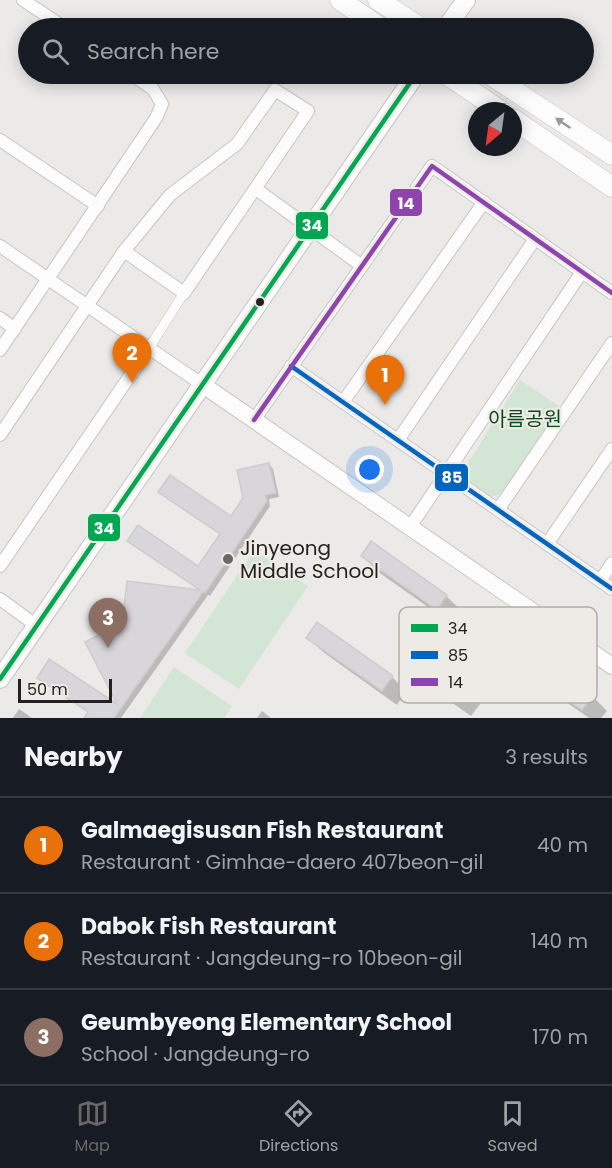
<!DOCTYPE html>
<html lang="en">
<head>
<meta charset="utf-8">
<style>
  body { margin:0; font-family:Poppins,"Noto Sans KR",sans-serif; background:#242831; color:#f1f3f6 }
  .compass { position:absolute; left:468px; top:102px; width:54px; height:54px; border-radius:50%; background:#171b24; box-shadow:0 3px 15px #0003; rotate:209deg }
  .scale { position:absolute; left:18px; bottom:15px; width:94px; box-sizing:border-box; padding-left:6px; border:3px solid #232221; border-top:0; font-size:16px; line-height:21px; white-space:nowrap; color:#232221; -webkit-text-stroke:4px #eeebe6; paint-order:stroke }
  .you { position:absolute; left:370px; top:470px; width:21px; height:21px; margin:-15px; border:4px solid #fff; border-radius:50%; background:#1a73e8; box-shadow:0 0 0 9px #1a73e833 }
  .badge { display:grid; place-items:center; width:39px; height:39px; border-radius:50%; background:#696867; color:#fff; font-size:20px; font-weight:700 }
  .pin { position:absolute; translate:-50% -50px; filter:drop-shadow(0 2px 3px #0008) }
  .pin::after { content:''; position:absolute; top:32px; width:21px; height:18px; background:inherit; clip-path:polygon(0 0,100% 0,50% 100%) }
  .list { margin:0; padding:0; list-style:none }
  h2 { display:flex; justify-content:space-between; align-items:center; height:78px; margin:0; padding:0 24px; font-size:26px }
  h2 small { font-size:20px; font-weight:400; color:#9ea1a6 }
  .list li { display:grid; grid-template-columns:39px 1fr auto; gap:18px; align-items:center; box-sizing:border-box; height:96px; padding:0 24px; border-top:2px solid #363941 }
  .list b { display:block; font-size:22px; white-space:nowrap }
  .list p { margin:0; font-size:20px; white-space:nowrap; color:#9ea1a6 }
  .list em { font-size:20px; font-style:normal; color:#9ea1a6 }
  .icon { flex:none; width:33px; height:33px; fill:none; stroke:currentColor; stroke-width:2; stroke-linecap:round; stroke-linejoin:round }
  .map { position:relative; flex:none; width:612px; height:718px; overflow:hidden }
  .search { position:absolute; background:#171b24; box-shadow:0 3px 15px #0003; left:18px; right:18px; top:18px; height:66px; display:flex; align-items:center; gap:15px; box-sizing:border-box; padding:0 21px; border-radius:33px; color:#9ea1a6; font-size:22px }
  .sheet { height:366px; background:#171b24 }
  nav { display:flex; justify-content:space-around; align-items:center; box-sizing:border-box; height:84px; border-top:2px solid #363941; background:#171b24; font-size:16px; color:#9ea1a6 }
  nav a { display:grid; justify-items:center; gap:3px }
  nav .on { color:#696867 }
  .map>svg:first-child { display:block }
  .green { fill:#d3e5d4 }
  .shadow { fill:#0003 }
  .building { fill:#d8d5db; stroke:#cdcccc; stroke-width:1.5 }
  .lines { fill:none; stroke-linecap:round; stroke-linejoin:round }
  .pedestrian-casing { stroke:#c7c6c4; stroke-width:10 }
  .minor-casing { stroke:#c7c6c4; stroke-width:14 }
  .tertiary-casing { stroke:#c7c6c4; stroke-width:18 }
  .secondary-casing { stroke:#c7c6c4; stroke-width:20 }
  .primary-casing { stroke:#c7c6c4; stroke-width:21 }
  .pedestrian { stroke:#fcfcfc; stroke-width:9 }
  .minor { stroke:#fcfcfc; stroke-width:12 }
  .tertiary { stroke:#fcfcfc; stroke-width:16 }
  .secondary { stroke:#fcfcfc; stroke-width:18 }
  .primary { stroke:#fcfcfc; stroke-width:20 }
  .bus-1-casing { stroke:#eeebe6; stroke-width:9 }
  .bus-2-casing { stroke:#eeebe6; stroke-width:9 }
  .bus-3-casing { stroke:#eeebe6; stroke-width:9 }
  .bus-1 { stroke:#00a651; stroke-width:4.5 }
  .bus-2 { stroke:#0065bd; stroke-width:4.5 }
  .bus-3 { stroke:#8e44ad; stroke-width:4.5 }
  .oneway { fill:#9a9a99 }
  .bus-dot { fill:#232221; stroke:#eeebe6; stroke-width:2 }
  .poi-dot { fill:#696867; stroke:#eeebe6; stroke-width:2 }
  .labels { text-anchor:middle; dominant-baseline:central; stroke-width:4.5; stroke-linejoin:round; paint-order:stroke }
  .park-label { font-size:20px; fill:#0e471e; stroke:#eeebe6 }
  .poi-label { font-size:20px; fill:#232221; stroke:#eeebe6; text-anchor:start }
  .key { fill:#eeebe6; stroke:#b1afab; stroke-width:1.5 }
  .key-label { font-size:16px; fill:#232221 }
  .line-badge { stroke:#eeebe6; stroke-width:2 }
  .badge-label { font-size:16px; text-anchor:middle; font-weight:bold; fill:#fff }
</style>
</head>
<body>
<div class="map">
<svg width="612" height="718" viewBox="0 0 612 718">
  <rect width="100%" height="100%" fill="#eceae8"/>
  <g class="green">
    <path d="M520,380L562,408L506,492L491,497L460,476Z"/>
    <path d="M254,550L308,586L239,689L185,653Z"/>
    <path d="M174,667L232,706L224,718H140Z"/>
  </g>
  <g class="shadow">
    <path d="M269,464L273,469L279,497L269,499L270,506L210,596L208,595L121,718H86L89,713L50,661L121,709L87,642L203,591L199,568L221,534L160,492L231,518Z"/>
    <path d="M363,556L446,596L461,610L452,624L377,571Z"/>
    <path d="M308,637L392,677L406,691L397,705L323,652Z"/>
    <path d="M498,650L592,696L607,711L601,718H589L513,665Z"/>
    <path d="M424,678L469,679L486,696L471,716L441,695Z"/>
    <path d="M19,709L32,718H13Z"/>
    <path d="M262,711L271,718H257Z"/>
  </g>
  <g class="building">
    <path d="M269,463L276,493L265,495L267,501L205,593L203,592L114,718H84L88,712L37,678L49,659L117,704L85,642L122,623L127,581L200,590L127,541L138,525L198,566L220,534L158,492L170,475L231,516L243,498L237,470Z"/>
    <path d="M371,541L447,595L437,610L361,556Z"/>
    <path d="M317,622L393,676L382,691L306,638Z"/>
    <path d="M507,635L593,695L582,710L496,651Z"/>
  </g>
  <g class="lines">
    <defs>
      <path id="pedestrian" d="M149,348L184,293"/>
      <g id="minor">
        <path d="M23,0L65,28"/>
        <path d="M0,140L98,206"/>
        <path d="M256,189L362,266"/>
        <path d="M0,246L203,385"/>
        <path d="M0,318L15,329"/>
        <path d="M0,350L156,118L162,104L153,89L131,74"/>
        <path d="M291,366L612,589"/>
        <path d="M343,402L484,202"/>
        <path d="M254,420L432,166L612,293"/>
        <path d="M0,435L124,251L170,195L237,144L275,90L308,111L184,293L124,251"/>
        <path d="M398,440L535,239"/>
        <path d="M498,510L612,343"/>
        <path d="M410,527L582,272"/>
        <path d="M547,544L612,449"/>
        <path d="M0,566L149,348"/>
        <path d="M600,581L612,563"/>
        <path d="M0,599L37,626"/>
      </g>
      <path id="tertiary" d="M203,385L612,666"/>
      <g id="secondary">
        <path d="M446,28L466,0"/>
        <path d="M0,679L416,74"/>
      </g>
      <g id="primary">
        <path d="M340,0L381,28"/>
        <path d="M378,0L421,28"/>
        <path d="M446,74L501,111"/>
        <path d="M489,74L612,155"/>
        <path d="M513,119L612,187"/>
      </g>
    </defs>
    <use href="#pedestrian" class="pedestrian-casing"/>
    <use href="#minor" class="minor-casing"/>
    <use href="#tertiary" class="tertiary-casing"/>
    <use href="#secondary" class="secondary-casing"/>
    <use href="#primary" class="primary-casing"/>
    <use href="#pedestrian" class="pedestrian"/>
    <use href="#minor" class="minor"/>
    <use href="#tertiary" class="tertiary"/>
    <use href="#secondary" class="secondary"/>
    <use href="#primary" class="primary"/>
    <defs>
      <path id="bus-1" d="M0,679L416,74"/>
      <path id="bus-2" d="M291,366L612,589"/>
      <path id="bus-3" d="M254,420L432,166L612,293"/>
    </defs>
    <use href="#bus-1" class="bus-1-casing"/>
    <use href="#bus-2" class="bus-2-casing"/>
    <use href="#bus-3" class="bus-3-casing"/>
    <use href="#bus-1" class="bus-1"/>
    <use href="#bus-2" class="bus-2"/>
    <use href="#bus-3" class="bus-3"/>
  </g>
  <defs><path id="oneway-solid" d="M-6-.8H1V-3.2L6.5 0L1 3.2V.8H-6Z" transform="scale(1.5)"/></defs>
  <use class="oneway" href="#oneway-solid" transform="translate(563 123) rotate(-146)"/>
  <circle class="bus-dot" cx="260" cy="302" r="5"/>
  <circle class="poi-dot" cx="228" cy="559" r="6"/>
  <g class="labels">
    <g class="park-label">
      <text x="525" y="419">아름공원</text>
    </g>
    <g class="poi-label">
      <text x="240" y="548">Jinyeong<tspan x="240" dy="23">Middle School</tspan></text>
    </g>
  </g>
  <rect x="399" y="607" width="198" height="96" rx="9" class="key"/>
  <rect x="411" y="624" width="27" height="8" fill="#00a651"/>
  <rect x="411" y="651" width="27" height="8" fill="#0065bd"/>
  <rect x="411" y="678" width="27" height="8" fill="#8e44ad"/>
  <g class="key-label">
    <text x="448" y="634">34</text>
    <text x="448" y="661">85</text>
    <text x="448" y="688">14</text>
  </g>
  <g class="line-badge">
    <rect x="389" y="188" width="34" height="29" rx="6" fill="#8e44ad"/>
    <rect x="295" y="211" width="34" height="29" rx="6" fill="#00a651"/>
    <rect x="434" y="463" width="35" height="29" rx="6" fill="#0065bd"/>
    <rect x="87" y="513" width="34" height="29" rx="6" fill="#00a651"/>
  </g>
  <g class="badge-label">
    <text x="406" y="209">14</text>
    <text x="312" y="231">34</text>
    <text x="452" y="483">85</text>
    <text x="104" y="534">34</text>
  </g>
</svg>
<svg class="compass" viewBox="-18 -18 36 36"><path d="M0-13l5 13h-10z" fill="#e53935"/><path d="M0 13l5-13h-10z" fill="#9ea1a6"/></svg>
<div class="scale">50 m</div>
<div class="you"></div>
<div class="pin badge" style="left:385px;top:405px;background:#e8710a">1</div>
<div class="pin badge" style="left:132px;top:383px;background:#e8710a">2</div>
<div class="pin badge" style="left:108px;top:648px;background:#8d6e63">3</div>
<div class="search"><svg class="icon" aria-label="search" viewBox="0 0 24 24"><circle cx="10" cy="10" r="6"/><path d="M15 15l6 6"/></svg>Search here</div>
</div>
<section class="sheet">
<h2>Nearby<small>3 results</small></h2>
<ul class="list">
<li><span class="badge" style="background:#e8710a">1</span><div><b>Galmaegisusan Fish Restaurant</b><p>Restaurant · Gimhae-daero 407beon-gil</p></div><em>40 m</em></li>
<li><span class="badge" style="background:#e8710a">2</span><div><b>Dabok Fish Restaurant</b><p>Restaurant · Jangdeung-ro 10beon-gil</p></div><em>140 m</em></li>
<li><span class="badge" style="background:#8d6e63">3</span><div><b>Geumbyeong Elementary School</b><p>School · Jangdeung-ro</p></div><em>170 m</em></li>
</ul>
</section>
<nav>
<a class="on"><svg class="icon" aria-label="map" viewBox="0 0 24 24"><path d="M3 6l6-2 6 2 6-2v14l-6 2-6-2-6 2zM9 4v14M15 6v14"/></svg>Map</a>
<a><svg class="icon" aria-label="directions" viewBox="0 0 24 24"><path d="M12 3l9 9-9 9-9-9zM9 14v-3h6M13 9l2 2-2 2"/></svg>Directions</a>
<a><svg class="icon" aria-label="saved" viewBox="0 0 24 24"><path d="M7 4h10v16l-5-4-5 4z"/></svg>Saved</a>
</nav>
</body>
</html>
